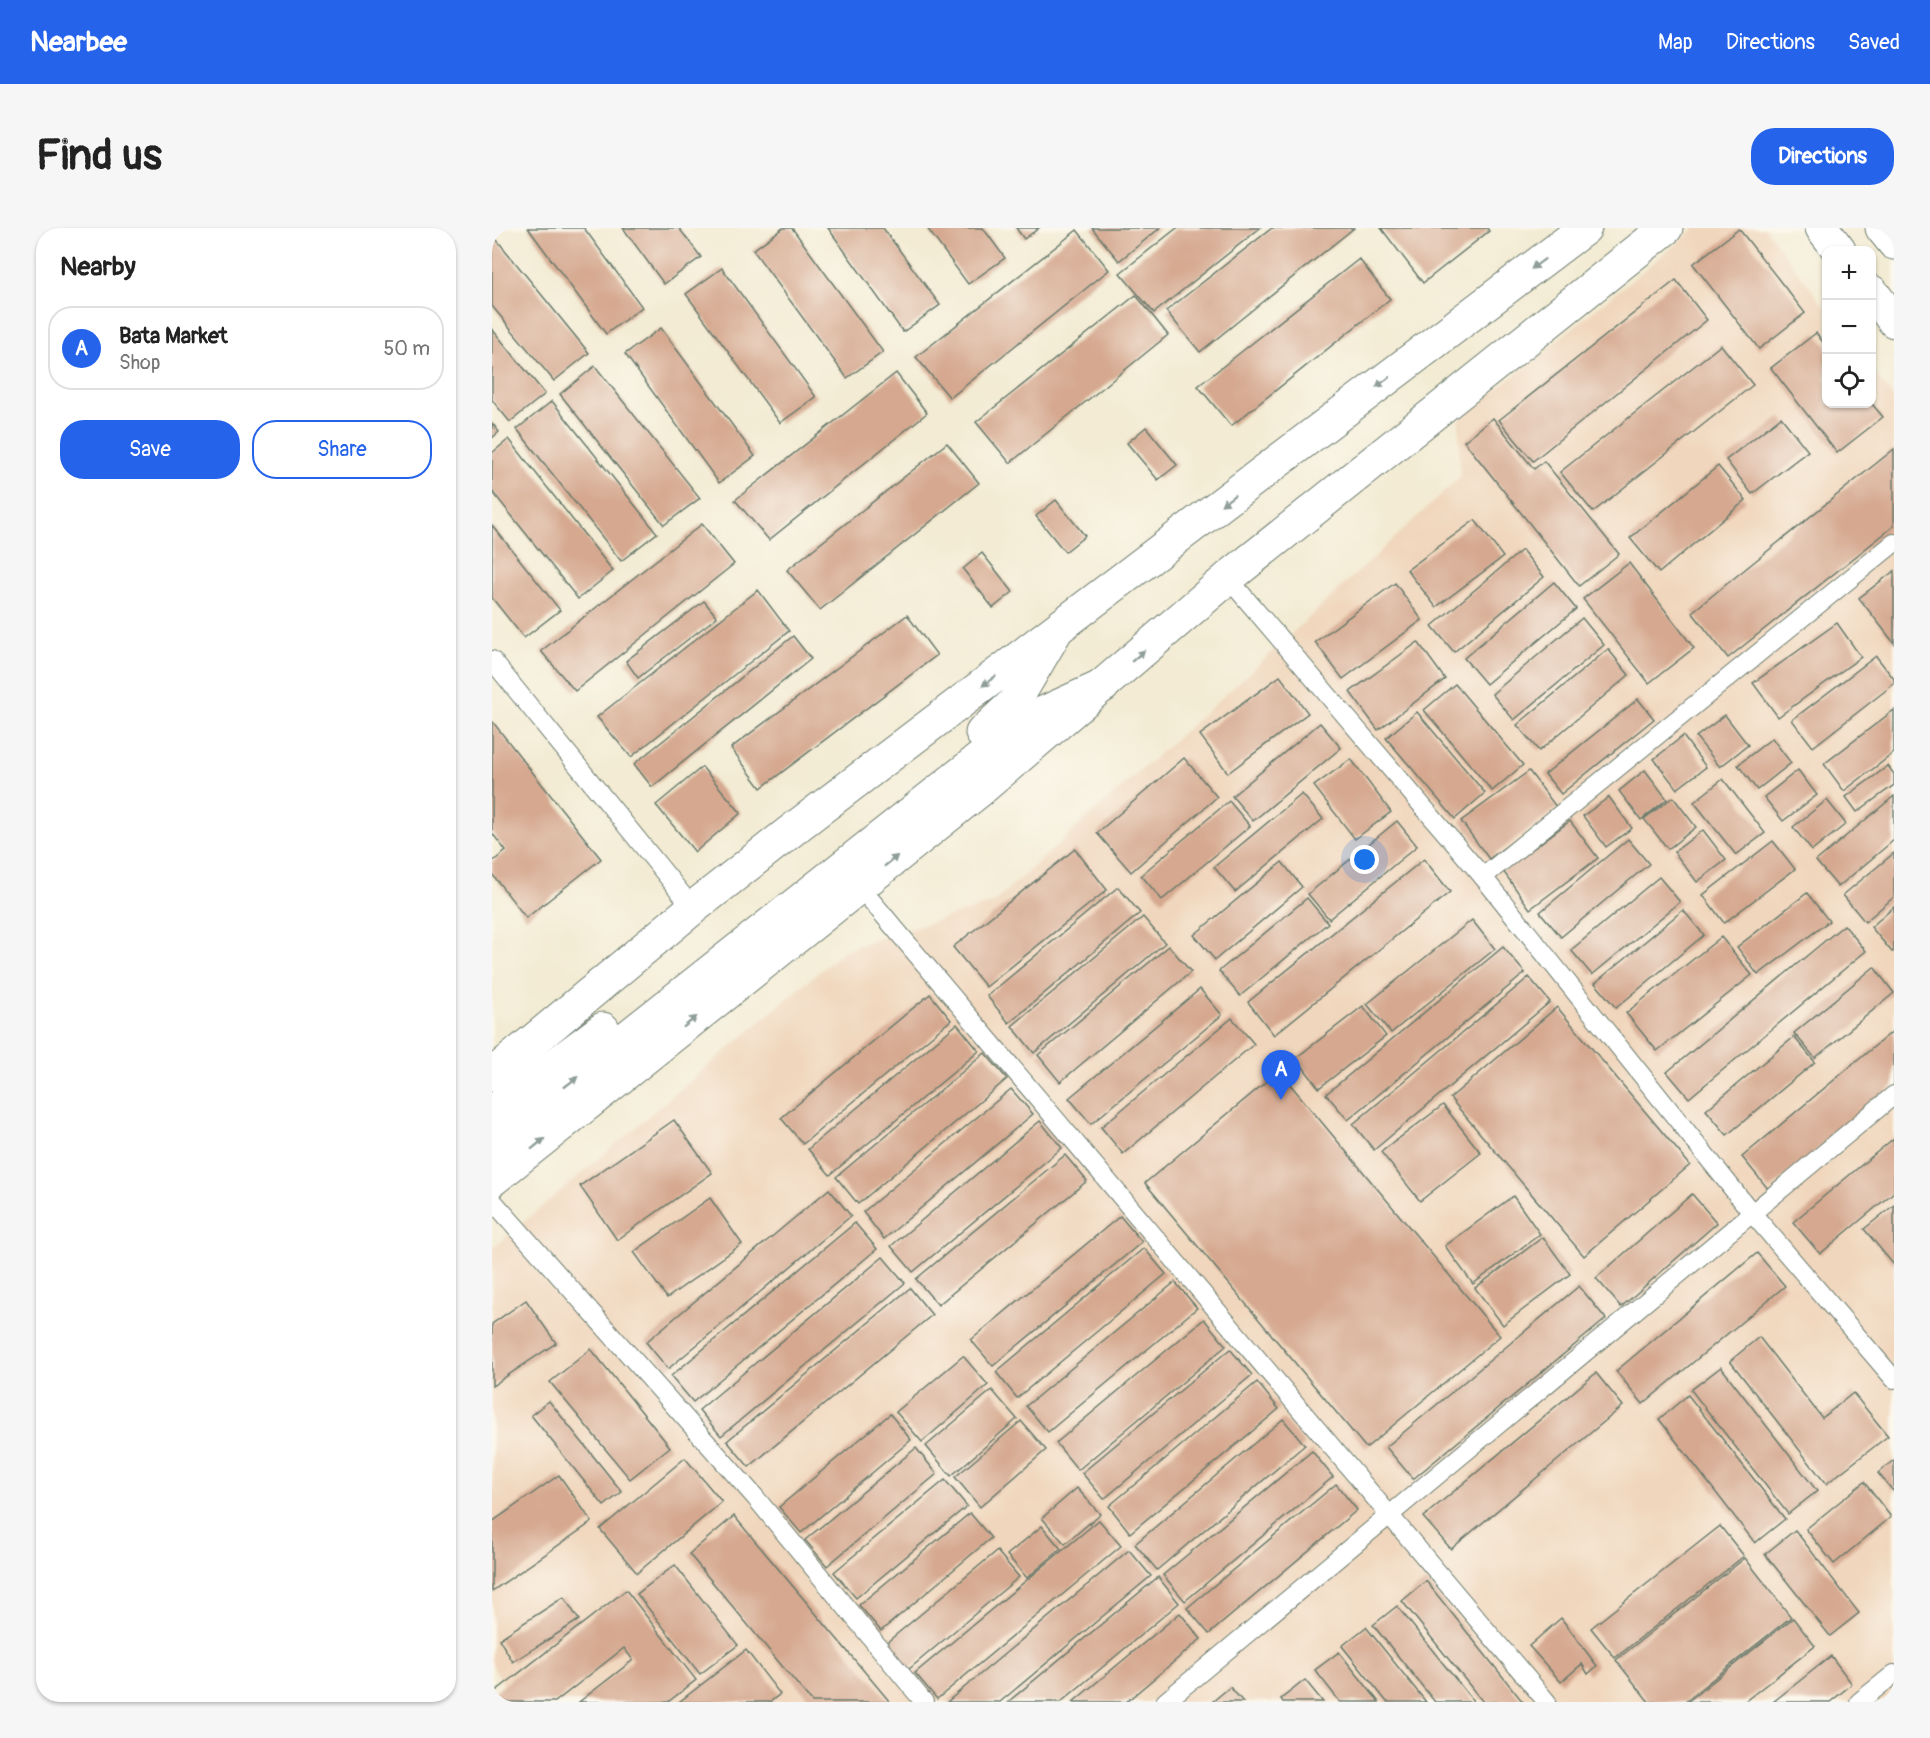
<!DOCTYPE html>
<html lang="en">
<head>
<meta charset="utf-8">
<style>
  body { margin:0; font-family:Pangolin,sans-serif; background:#f6f6f6; color:#222 }
  .controls { position:absolute; right:18px; top:18px; display:grid; overflow:hidden; border-radius:12px; box-shadow:0 2px 4px #0004 }
  .controls button { width:54px; height:54px; display:grid; place-items:center; padding:0; border:0; border-bottom:2px solid #e0e0e0; background:#fff; color:#222; font:30px sans-serif }
  .you { position:absolute; left:873px; top:632px; width:21px; height:21px; margin:-15px; border:4px solid #fff; border-radius:50%; background:#1a73e8; box-shadow:0 0 0 9px #1a73e833 }
  .badge { display:grid; place-items:center; width:39px; height:39px; border-radius:50%; background:#2563eb; color:#fff; font-size:20px; font-weight:700 }
  .pin { position:absolute; translate:-50% -50px; filter:drop-shadow(0 2px 3px #0008) }
  .pin::after { content:''; position:absolute; top:32px; width:21px; height:18px; background:inherit; clip-path:polygon(0 0,100% 0,50% 100%) }
  .list { margin:0; padding:0; list-style:none }
  h2 { display:flex; justify-content:space-between; align-items:center; height:78px; margin:0; padding:0 24px; font-size:26px }
  h2 small { font-size:20px; font-weight:400; color:#767676 }
  .list li { display:grid; grid-template-columns:39px 1fr auto; gap:18px; align-items:center; box-sizing:border-box; height:84px; margin:0 12px 12px; padding:0 12px; border:2px solid #e0e0e0; border-radius:24px }
  .list b { display:block; font-size:22px; white-space:nowrap }
  .list p { margin:0; font-size:20px; white-space:nowrap; color:#767676 }
  .list em { font-size:20px; font-style:normal; color:#767676 }
  .actions { display:flex; gap:12px; padding:18px 24px }
  .actions a { flex:1; padding:14px 0; border:2px solid #2563eb; border-radius:24px; text-align:center; font-size:21px; color:#2563eb }
  .actions .main { background:#2563eb; color:#fff }
  .icon { flex:none; width:33px; height:33px; fill:none; stroke:currentColor; stroke-width:2; stroke-linecap:round; stroke-linejoin:round }
  .map { position:relative; flex:none; width:1402px; height:1474px; overflow:hidden; border-radius:24px }
  header { display:flex; align-items:center; gap:36px; box-sizing:border-box; height:84px; padding:0 30px; background:#2563eb; color:#fff }
  header strong { font-size:28px }
  nav { display:flex; gap:33px; margin-inline-start:auto; font-size:21px }
  .intro { display:flex; align-items:center; justify-content:space-between; box-sizing:border-box; height:144px; padding:0 36px }
  h1 { margin:0; font-size:42px }
  .button { padding:15px 27px; border-radius:24px; background:#2563eb; color:#fff; font-size:21px; font-weight:700 }
  main { display:flex; gap:36px; padding:0 36px }
  aside { flex:1; background:#fff; border-radius:24px; box-shadow:0 2px 4px #0004 }
  .map>svg:first-child { display:block }
  .built { fill:#f0d6bc }
  .building { fill:#d5a88f }
  .lines { fill:none; stroke-linecap:round; stroke-linejoin:round }
  .service-casing { stroke:#697a6c; stroke-width:20 }
  .secondary-casing { stroke:#697a6c; stroke-width:35 }
  .primary-casing { stroke:#697a6c; stroke-width:35 }
  .service { stroke:#fff; stroke-width:18 }
  .secondary { stroke:#fff; stroke-width:33 }
  .primary { stroke:#fff; stroke-width:33 }
  .oneway { fill:#8f9e9a }
</style>
</head>
<body>
<header>
<strong>Nearbee</strong>
<nav><a>Map</a><a>Directions</a><a>Saved</a></nav>
</header>
<div class="intro"><h1>Find us</h1><a class="button">Directions</a></div>
<main>
<aside>
<h2>Nearby<small></small></h2>
<ul class="list">
<li><span class="badge">A</span><div><b>Bata Market</b><p>Shop</p></div><em>50 m</em></li>
</ul>
<div class="actions"><a class="main">Save</a><a>Share</a></div>
</aside>
<div class="map">
<svg width="1402" height="1474" viewBox="0 0 1402 1474">
  <rect width="100%" height="100%" fill="#fbf7ec"/>
  <filter id="ink" filterUnits="userSpaceOnUse"><feTurbulence type="fractalNoise" baseFrequency=".0167" numOctaves="2"/><feDisplacementMap in="SourceGraphic" scale="12" xChannelSelector="R" yChannelSelector="G"/><feConvolveMatrix kernelMatrix="1 2 1 2 8 2 1 2 1" color-interpolation-filters="sRGB"/></filter>
  <filter id="wash" filterUnits="userSpaceOnUse"><feTurbulence type="fractalNoise" baseFrequency=".008" numOctaves="4" result="noise"/><feDisplacementMap in="SourceGraphic" scale="24" xChannelSelector="R" yChannelSelector="G"/><feGaussianBlur stdDeviation="1.35" result="paint"/><feColorMatrix in="noise" values="0 0 0 0 0 0 0 0 0 0 0 0 0 0 0 0 0 1.4 0 .05"/><feComposite in="paint" operator="in"/></filter>
  <g filter="url(#wash)">
    <rect width="100%" height="100%" fill="#f3ebd3"/>
    <path class="built" d="M1204,0H1273L1334,81V176H1380V141L1402,171V1474H21L0,1437V1021L353,722L501,675L764,439L968,249L967,192Z"/>
    <g id="blocks">
      <g class="building">
        <path d="M36,0H92L150,79L114,106Z"/>
        <path d="M131,0H187L209,29L172,56Z"/>
        <path d="M291,0H300L391,124L355,150L261,22Z"/>
        <path d="M336,0H391L448,77L411,104Z"/>
        <path d="M435,0H491L513,30L476,56Z"/>
        <path d="M524,0H547L532,11Z"/>
        <path d="M600,0H668L627,33Z"/>
        <path d="M685,0H768L662,85L628,45Z"/>
        <path d="M780,0H862L708,124L674,83Z"/>
        <path d="M889,0H995L997,3L931,55Z"/>
        <path d="M1247,1L1313,85L1267,121L1201,36Z"/>
        <path d="M585,2L617,42L458,170L424,129Z"/>
        <path d="M0,6L97,125L62,153L0,78Z"/>
        <path d="M867,31L898,71L739,198L706,158Z"/>
        <path d="M230,40L324,169L288,195L194,66Z"/>
        <path d="M1184,52L1215,92L1041,233L1007,192Z"/>
        <path d="M644,67L676,107L518,235L484,194Z"/>
        <path d="M169,100L263,228L227,255L133,126Z"/>
        <path d="M0,101L53,166L18,194L0,172Z"/>
        <path d="M1324,105L1334,118V176H1380L1391,189L1345,225L1279,140Z"/>
        <path d="M1229,117L1261,157L1101,284L1068,244Z"/>
        <path d="M103,138L208,270L172,297L68,166Z"/>
        <path d="M404,145L435,185L277,312L243,272Z"/>
        <path d="M60,173L165,305L129,333L25,201Z"/>
        <path d="M1289,189L1316,223L1260,266L1234,232Z"/>
        <path d="M1001,190L1042,241L1052,233L1127,326L1087,358L972,213Z"/>
        <path d="M0,195L7,204L0,210Z"/>
        <path d="M654,199L685,237L666,252L635,215Z"/>
        <path d="M17,211L121,343L86,371L0,263V225Z"/>
        <path d="M455,215L487,255L328,382L295,342Z"/>
        <path d="M1402,221V298L1236,430L1200,384Z"/>
        <path d="M1226,238L1254,272L1167,345L1138,310Z"/>
        <path d="M564,272L593,308L573,324L544,288Z"/>
        <path d="M983,292L1011,329L944,379L915,342Z"/>
        <path d="M210,296L242,336L83,463L49,423Z"/>
        <path d="M0,297L68,382L32,410L0,370Z"/>
        <path d="M1030,322L1052,349L962,424L940,398Z"/>
        <path d="M490,325L521,364L501,380L471,341Z"/>
        <path d="M1137,335L1202,420L1157,455L1091,371Z"/>
        <path d="M1402,343V415L1367,370Z"/>
        <path d="M1062,354L1084,381L994,456L972,430Z"/>
        <path d="M903,355L930,392L851,451L823,414Z"/>
        <path d="M266,362L297,403L139,529L105,489Z"/>
        <path d="M212,373L225,389L146,450L134,433Z"/>
        <path d="M415,387L445,427L269,560L239,520Z"/>
        <path d="M1090,390L1112,417L1022,492L1000,466Z"/>
        <path d="M1345,395L1369,429L1286,489L1261,455Z"/>
        <path d="M301,408L319,431L160,559L142,536Z"/>
        <path d="M926,414L953,451L886,502L858,464Z"/>
        <path d="M1116,421L1137,447L1047,523L1025,497Z"/>
        <path d="M1384,428L1402,451V456L1321,519L1300,492Z"/>
        <path d="M788,448L816,485L736,545L708,507Z"/>
        <path d="M963,456L1031,537L1000,563L932,482Z"/>
        <path d="M1146,471L1162,491L1069,566L1053,546Z"/>
        <path d="M1402,482V525L1352,563L1332,536Z"/>
        <path d="M925,484L993,565L963,591L894,510Z"/>
        <path d="M1233,487L1256,517L1228,539L1204,509Z"/>
        <path d="M0,493L109,631L34,690L0,646V634L14,623L0,605Z"/>
        <path d="M828,495L849,520L761,593L740,568Z"/>
        <path d="M1191,508L1214,539L1185,561L1162,531Z"/>
        <path d="M1280,510L1299,535L1265,562L1246,537Z"/>
        <path d="M692,530L725,569L639,644L605,605Z"/>
        <path d="M859,531L899,584L863,611L822,558Z"/>
        <path d="M1396,538L1402,546V557L1365,584L1354,569Z"/>
        <path d="M210,539L249,585L203,624L164,577Z"/>
        <path d="M1153,542L1175,571L1149,592L1127,563Z"/>
        <path d="M1306,542L1325,567L1291,593L1272,569Z"/>
        <path d="M1037,543L1065,580L997,631L969,593Z"/>
        <path d="M1231,551L1273,605L1244,627L1202,574Z"/>
        <path d="M810,566L831,591L743,664L722,639Z"/>
        <path d="M1402,568V612L1346,659L1324,633Z"/>
        <path d="M1117,569L1140,600L1114,619L1091,588Z"/>
        <path d="M1181,569L1204,599L1176,621L1152,591Z"/>
        <path d="M1335,572L1354,596L1320,623L1301,599Z"/>
        <path d="M737,573L758,598L670,672L649,647Z"/>
        <path d="M905,593L925,618L837,691L816,666Z"/>
        <path d="M1078,593L1106,630L1038,681L1011,643Z"/>
        <path d="M1211,602L1234,632L1205,654L1182,624Z"/>
        <path d="M1136,611L1157,636L1069,709L1048,684Z"/>
        <path d="M1281,613L1303,641L1232,695L1211,667Z"/>
        <path d="M583,621L615,662L494,759L461,719Z"/>
        <path d="M1402,625V669L1373,694L1351,667Z"/>
        <path d="M932,631L958,664L782,807L756,774Z"/>
        <path d="M790,634L810,659L723,732L702,707Z"/>
        <path d="M1167,649L1188,674L1100,747L1079,722Z"/>
        <path d="M626,659L648,685L517,795L495,768Z"/>
        <path d="M1315,665L1337,693L1266,747L1245,719Z"/>
        <path d="M815,670L836,695L748,768L727,743Z"/>
        <path d="M1402,679V723L1400,724L1379,699Z"/>
        <path d="M1191,682L1212,707L1124,780L1103,755Z"/>
        <path d="M651,689L673,715L542,825L520,798Z"/>
        <path d="M980,692L1003,721L899,805L875,776Z"/>
        <path d="M1352,697L1374,723L1197,870L1175,844Z"/>
        <path d="M1229,709L1260,747L1165,823L1134,785Z"/>
        <path d="M677,718L699,744L568,854L546,827Z"/>
        <path d="M1011,719L1033,745L856,892L834,866Z"/>
        <path d="M1382,739L1402,765L1323,830L1302,805Z"/>
        <path d="M1037,749L1058,774L882,922L861,896Z"/>
        <path d="M708,761L730,787L599,896L577,870Z"/>
        <path d="M438,766L459,792L311,916L289,890Z"/>
        <path d="M871,778L894,808L827,860L804,830Z"/>
        <path d="M1065,779L1198,937L1092,1028L958,870Z"/>
        <path d="M740,790L762,816L631,926L609,899Z"/>
        <path d="M465,796L487,823L338,947L316,921Z"/>
        <path d="M1402,802V857L1277,962L1250,929Z"/>
        <path d="M1302,809L1323,834L1235,907L1214,882Z"/>
        <path d="M493,825L515,851L366,976L344,949Z"/>
        <path d="M787,843L1008,1108L874,1220L653,955Z"/>
        <path d="M519,861L541,886L392,1011L371,984Z"/>
        <path d="M951,877L989,925L928,973L889,924Z"/>
        <path d="M182,892L220,945L125,1012L88,958Z"/>
        <path d="M548,893L570,920L421,1044L399,1018Z"/>
        <path d="M1402,910V964L1328,1026L1301,994Z"/>
        <path d="M573,927L595,953L446,1077L424,1051Z"/>
        <path d="M337,961L359,988L176,1141L154,1114Z"/>
        <path d="M1200,966L1225,995L1129,1079L1104,1050Z"/>
        <path d="M1021,968L1048,1006L981,1056L953,1018Z"/>
        <path d="M218,970L250,1016L175,1070L142,1024Z"/>
        <path d="M1402,977V1037L1372,1001Z"/>
        <path d="M628,988L650,1014L501,1138L479,1112Z"/>
        <path d="M363,995L385,1021L201,1174L179,1148Z"/>
        <path d="M1051,1009L1078,1046L1011,1097L983,1060Z"/>
        <path d="M652,1020L674,1046L525,1170L504,1144Z"/>
        <path d="M1265,1025L1293,1058L1151,1176L1124,1143Z"/>
        <path d="M391,1029L413,1055L229,1208L207,1182Z"/>
        <path d="M683,1054L705,1080L556,1204L534,1178Z"/>
        <path d="M1087,1058L1114,1091L921,1251L894,1219Z"/>
        <path d="M418,1060L440,1087L257,1239L235,1213Z"/>
        <path d="M34,1072L64,1115L0,1158V1096Z"/>
        <path d="M712,1091L734,1118L586,1242L564,1215Z"/>
        <path d="M1267,1109L1330,1190L1361,1165L1396,1208L1334,1256L1238,1133Z"/>
        <path d="M99,1121L178,1219L138,1251L58,1154Z"/>
        <path d="M738,1121L760,1147L612,1271L590,1245Z"/>
        <path d="M471,1128L496,1157L430,1214L404,1184Z"/>
        <path d="M1229,1139L1325,1263L1296,1286L1199,1162Z"/>
        <path d="M1104,1145L1131,1178L959,1321L931,1289Z"/>
        <path d="M765,1154L787,1181L638,1305L617,1278Z"/>
        <path d="M500,1162L525,1191L459,1248L434,1218Z"/>
        <path d="M1196,1167L1293,1291L1263,1315L1167,1191Z"/>
        <path d="M57,1173L130,1264L112,1278L39,1187Z"/>
        <path d="M398,1186L419,1212L309,1305L287,1279Z"/>
        <path d="M791,1191L813,1217L665,1342L643,1316Z"/>
        <path d="M529,1193L554,1222L488,1279L463,1249Z"/>
        <path d="M424,1220L445,1246L335,1338L313,1312Z"/>
        <path d="M820,1223L841,1249L693,1373L671,1347Z"/>
        <path d="M193,1230L230,1274L145,1345L108,1301Z"/>
        <path d="M1402,1232V1264L1386,1245Z"/>
        <path d="M67,1247L100,1294L0,1363V1294Z"/>
        <path d="M453,1252L475,1278L364,1370L342,1344Z"/>
        <path d="M1372,1254L1399,1289L1342,1336L1314,1301Z"/>
        <path d="M844,1256L865,1282L717,1406L695,1380Z"/>
        <path d="M585,1260L608,1286L573,1316L550,1290Z"/>
        <path d="M478,1285L499,1310L389,1403L367,1377Z"/>
        <path d="M242,1288L398,1474H320L197,1326Z"/>
        <path d="M607,1292L629,1318L445,1471L423,1445Z"/>
        <path d="M550,1298L569,1321L535,1350L515,1327Z"/>
        <path d="M1228,1298L1252,1328L1123,1430L1099,1400Z"/>
        <path d="M1303,1302L1367,1385L1338,1408L1273,1326Z"/>
        <path d="M637,1322L659,1348L508,1474H455Z"/>
        <path d="M505,1323L527,1349L416,1442L394,1415Z"/>
        <path d="M1253,1330L1299,1389L1192,1474H1157L1124,1432Z"/>
        <path d="M183,1337L246,1417L208,1446L145,1366Z"/>
        <path d="M666,1349L687,1375L569,1474H516Z"/>
        <path d="M934,1353L1031,1474H991L910,1373Z"/>
        <path d="M134,1362L204,1452L176,1474H87L141,1432L132,1420L63,1474H5L0,1466Z"/>
        <path d="M72,1369L87,1392L21,1434L7,1411Z"/>
        <path d="M905,1378L982,1474H943L881,1397Z"/>
        <path d="M688,1385L709,1411L634,1474H581Z"/>
        <path d="M1069,1390L1105,1438L1096,1446L1090,1436L1069,1454L1037,1418Z"/>
        <path d="M1301,1390L1323,1418L1252,1474H1195Z"/>
        <path d="M874,1399L934,1474H895L850,1418Z"/>
        <path d="M254,1422L288,1466L278,1474H187Z"/>
        <path d="M847,1424L887,1474H848L823,1442Z"/>
        <path d="M1339,1428L1360,1456L1338,1474H1281Z"/>
        <path d="M813,1452L831,1474H791L789,1471Z"/>
        <path d="M738,1459L751,1474H720Z"/>
      </g>
    </g>
  </g>
  <g filter="url(#ink)">
    <use href="#blocks" fill-opacity="0" stroke="#697a6c" stroke-width="1.5"/>
    <g class="lines">
      <defs>
        <g id="service">
          <path d="M736,350L991,649L1260,985L1402,1151"/>
          <path d="M0,432L201,680"/>
          <path d="M991,649L1402,315"/>
          <path d="M367,658L1055,1474"/>
          <path d="M0,972L263,1269L432,1474"/>
          <path d="M673,1474L1402,867"/>
          <path d="M1367,1474L1402,1446"/>
        </g>
        <g id="secondary">
          <path d="M1330,0L1347,22"/>
          <path d="M1390,0L1402,15"/>
          <path d="M1380,64L1402,93"/>
          <path d="M0,847L201,680L308,596L1093,0"/>
          <path d="M0,952L488,562L736,350L1174,0"/>
        </g>
        <g id="primary">
          <path d="M490,505L522,475L564,403"/>
          <path d="M0,884L111,801"/>
          <path d="M0,916L538,491L611,458"/>
        </g>
      </defs>
      <use href="#service" class="service-casing"/>
      <use href="#secondary" class="secondary-casing"/>
      <use href="#primary" class="primary-casing"/>
      <use href="#service" class="service"/>
      <use href="#secondary" class="secondary"/>
      <use href="#primary" class="primary"/>
    </g>
    <defs><path id="oneway-solid" d="M-6-.8H1V-3.2L6.5 0L1 3.2V.8H-6Z" transform="scale(1.5)"/></defs>
    <g class="oneway">
      <use href="#oneway-solid" transform="translate(1046 36) rotate(143)"/>
      <use href="#oneway-solid" transform="translate(891 154) rotate(143)"/>
      <use href="#oneway-solid" transform="translate(736 272) rotate(143)"/>
      <use href="#oneway-solid" transform="translate(646 428) rotate(-41)"/>
      <use href="#oneway-solid" transform="translate(497 453) rotate(143)"/>
      <use href="#oneway-solid" transform="translate(399 633) rotate(-39)"/>
      <use href="#oneway-solid" transform="translate(198 794) rotate(-39)"/>
      <use href="#oneway-solid" transform="translate(79 854) rotate(-38)"/>
      <use href="#oneway-solid" transform="translate(46 916) rotate(-39)"/>
    </g>
  </g>
</svg>
<div class="controls">
<button>+</button>
<button>−</button>
<button><svg class="icon" aria-label="locate" viewBox="0 0 24 24"><circle cx="12" cy="12" r="6"/><path d="M12 2v4M12 18v4M2 12h4M18 12h4"/></svg></button>
</div>
<div class="you"></div>
<div class="pin badge" style="left:789px;top:872px">A</div>
</div>
</main>
</body>
</html>
